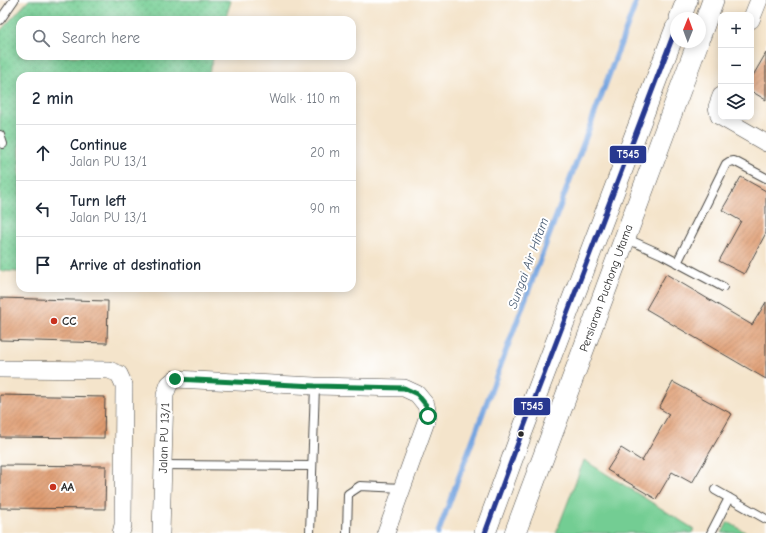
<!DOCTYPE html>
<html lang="en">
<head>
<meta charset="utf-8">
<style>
  body { margin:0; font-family:"Comic Neue",sans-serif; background:#f2f2f3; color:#1f2937 }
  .controls { position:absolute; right:12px; top:12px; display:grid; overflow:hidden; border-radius:8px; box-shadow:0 2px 10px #0003 }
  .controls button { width:36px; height:36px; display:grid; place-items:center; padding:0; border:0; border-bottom:1px solid #e0e1e3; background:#fff; color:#1f2937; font:20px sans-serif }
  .compass { position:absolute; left:670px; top:12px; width:36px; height:36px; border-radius:50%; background:#fff; box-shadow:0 2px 10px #0003; rotate:1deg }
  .stop { position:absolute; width:12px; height:12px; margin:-9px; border:3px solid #0b8043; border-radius:50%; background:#fff }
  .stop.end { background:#0b8043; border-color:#fff; box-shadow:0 1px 4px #0008 }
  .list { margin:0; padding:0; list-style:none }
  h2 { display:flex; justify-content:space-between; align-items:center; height:52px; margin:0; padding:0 16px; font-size:17px }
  h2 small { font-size:13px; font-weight:400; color:#747a83 }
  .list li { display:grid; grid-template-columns:26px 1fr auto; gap:12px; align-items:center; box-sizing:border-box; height:56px; padding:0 16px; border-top:1px solid #e0e1e3 }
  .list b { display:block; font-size:15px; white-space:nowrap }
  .list p { margin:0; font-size:13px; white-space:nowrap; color:#747a83 }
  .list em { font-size:13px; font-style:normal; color:#747a83 }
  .icon { flex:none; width:22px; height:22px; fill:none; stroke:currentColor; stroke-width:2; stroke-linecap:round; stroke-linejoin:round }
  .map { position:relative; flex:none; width:766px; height:533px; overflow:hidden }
  .search { position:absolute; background:#fff; box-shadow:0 2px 10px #0003; left:16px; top:16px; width:340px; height:44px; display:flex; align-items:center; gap:10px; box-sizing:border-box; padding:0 14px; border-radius:12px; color:#747a83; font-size:15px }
  .panel { position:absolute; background:#fff; box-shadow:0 2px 10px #0003; left:16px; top:72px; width:340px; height:220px; border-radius:12px }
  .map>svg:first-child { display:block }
  .green { fill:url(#green-dots); stroke:#4f7c5f }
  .pitch { fill:#73cd93; stroke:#4f7c5f }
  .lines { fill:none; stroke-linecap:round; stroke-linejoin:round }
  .stream { stroke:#76a5e0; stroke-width:5.5 }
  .building { fill:url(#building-hatch) }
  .service-casing { stroke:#494743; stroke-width:10 }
  .minor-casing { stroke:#494743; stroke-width:18 }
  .tertiary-casing { stroke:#494743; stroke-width:22 }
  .service { stroke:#fff; stroke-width:8 }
  .minor { stroke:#fff; stroke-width:17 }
  .tertiary { stroke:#fff; stroke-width:21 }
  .bus-1-casing { stroke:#fff; stroke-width:8 }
  .bus-1 { stroke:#283890; stroke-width:5 }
  .route { stroke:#0b8043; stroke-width:5 }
  .poi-dot { fill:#c8321e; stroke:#fff; stroke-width:1.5 }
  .bus-dot { fill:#2b2b2b; stroke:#fff; stroke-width:1.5 }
  .labels { text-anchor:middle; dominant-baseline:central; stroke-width:4; stroke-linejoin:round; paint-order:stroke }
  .street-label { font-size:12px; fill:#2b2b2b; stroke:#fff }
  .poi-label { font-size:12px; font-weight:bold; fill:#2b2b2b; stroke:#fff; text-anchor:start }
  .water-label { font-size:13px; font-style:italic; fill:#495c73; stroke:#fff }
  .line-badge { stroke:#fff; stroke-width:1.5 }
  .badge-label { font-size:11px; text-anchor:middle; font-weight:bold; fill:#fff }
</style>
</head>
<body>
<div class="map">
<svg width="766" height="533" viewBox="0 0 766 533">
  <defs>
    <pattern id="green-dots" width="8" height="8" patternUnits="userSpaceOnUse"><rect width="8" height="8" fill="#73cd93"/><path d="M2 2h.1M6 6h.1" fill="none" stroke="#64b07f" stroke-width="1.8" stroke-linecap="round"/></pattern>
    <pattern id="building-hatch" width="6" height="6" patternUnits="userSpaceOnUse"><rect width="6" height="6" fill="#df9c71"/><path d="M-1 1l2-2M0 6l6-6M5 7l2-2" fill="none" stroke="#b57f5d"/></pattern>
  </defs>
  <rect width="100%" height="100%" fill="#fff"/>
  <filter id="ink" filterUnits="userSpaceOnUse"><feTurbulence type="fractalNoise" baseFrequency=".025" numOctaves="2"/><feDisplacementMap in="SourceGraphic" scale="8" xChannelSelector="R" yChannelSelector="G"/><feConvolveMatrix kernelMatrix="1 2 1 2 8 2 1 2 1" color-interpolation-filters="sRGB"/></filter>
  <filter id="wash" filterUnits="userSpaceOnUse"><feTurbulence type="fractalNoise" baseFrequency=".012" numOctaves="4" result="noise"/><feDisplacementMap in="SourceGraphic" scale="16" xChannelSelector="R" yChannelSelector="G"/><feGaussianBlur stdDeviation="0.9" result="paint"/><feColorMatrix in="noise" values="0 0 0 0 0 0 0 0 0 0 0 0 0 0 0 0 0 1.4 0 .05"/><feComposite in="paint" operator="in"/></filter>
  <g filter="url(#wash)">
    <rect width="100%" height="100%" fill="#f4e4cb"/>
    <path class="green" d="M29,0H226L231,1L225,20H20V56H214L208,76H20V272L0,271V31Z"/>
    <g class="pitch">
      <path d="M584,460L694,529L692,533H556Z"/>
      <path d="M728,522L747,533H722Z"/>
    </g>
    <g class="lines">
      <path class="stream" d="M438,533L637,0"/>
    </g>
    <g id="blocks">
      <g class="building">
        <path d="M766,53V100L751,91V79Z"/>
        <path d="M741,177L766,191V233L744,274L719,261L741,221L722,210Z"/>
        <path d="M666,274L752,325L766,302V379L646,309Z"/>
        <path d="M0,298L108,301L107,343L0,340Z"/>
        <path d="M673,382L732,414L692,483L672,472L656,499L607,470L621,448L642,461L669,414L659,408Z"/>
        <path d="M0,395L105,397L104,438L0,437Z"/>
        <path d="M0,465L106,466L105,509L0,508Z"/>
      </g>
    </g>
  </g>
  <g filter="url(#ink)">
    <use href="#blocks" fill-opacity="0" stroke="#494743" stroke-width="1"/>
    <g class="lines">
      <defs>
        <g id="service">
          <path d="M0,20L14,0"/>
          <path d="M0,135L3,144"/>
          <path d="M625,238L661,254L723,287"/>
          <path d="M677,263L726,164L729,162L734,161L766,178"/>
          <path d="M163,465L312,466"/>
          <path d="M715,490L766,519"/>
          <path d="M310,533L315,386"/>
          <path d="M347,533L348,494L360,486L402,488"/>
          <path d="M711,533L729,498"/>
        </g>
        <g id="minor">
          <path d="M751,20L759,0"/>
          <path d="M721,96L717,107L719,116L766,143"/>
          <path d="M0,369L109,370L119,374L124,385L123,525L121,533"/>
          <path d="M161,533L165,395L169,384L175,379L315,386L404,388L417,394L426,405L428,416L386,533"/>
        </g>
        <g id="tertiary">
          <path d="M680,18L687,0"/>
          <path d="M700,36L713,0"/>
          <path d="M485,533L522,432L676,28"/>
          <path d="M515,533L698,42"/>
        </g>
      </defs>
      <use href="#service" class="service-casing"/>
      <use href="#minor" class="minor-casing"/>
      <use href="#tertiary" class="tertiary-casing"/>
      <use href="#service" class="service"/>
      <use href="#minor" class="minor"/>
      <use href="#tertiary" class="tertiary"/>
      <defs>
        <path id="bus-1" d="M485,533L522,432L676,28"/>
      </defs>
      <use href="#bus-1" class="bus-1-casing"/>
      <use href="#bus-1" class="bus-1"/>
    </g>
  </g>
  <g class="lines" filter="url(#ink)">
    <path class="route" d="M175,379L315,386L404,388L417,394L426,405L428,416"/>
  </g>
  <g class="poi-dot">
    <circle cx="54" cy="321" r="4"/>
    <circle cx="53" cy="487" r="4"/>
  </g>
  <circle class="bus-dot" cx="521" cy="434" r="3.5"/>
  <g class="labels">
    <g class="street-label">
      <text transform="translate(606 288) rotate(-70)">Persiaran Puchong Utama</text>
      <text transform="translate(164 438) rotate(-88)">Jalan PU 13/1</text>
    </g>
    <g class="poi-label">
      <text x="62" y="321">CC</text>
      <text x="61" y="487">AA</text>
    </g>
    <g class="water-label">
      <text transform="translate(528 263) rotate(-70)">Sungai Air Hitam</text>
    </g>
  </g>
  <g class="line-badge">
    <rect x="609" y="145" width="38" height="19" rx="4" fill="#283890"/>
    <rect x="513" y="397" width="38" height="19" rx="4" fill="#283890"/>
  </g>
  <g class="badge-label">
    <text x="628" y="158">T545</text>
    <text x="532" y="410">T545</text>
  </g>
</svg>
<div class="controls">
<button>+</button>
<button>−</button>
<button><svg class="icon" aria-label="layers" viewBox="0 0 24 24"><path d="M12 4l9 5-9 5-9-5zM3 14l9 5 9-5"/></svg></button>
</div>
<svg class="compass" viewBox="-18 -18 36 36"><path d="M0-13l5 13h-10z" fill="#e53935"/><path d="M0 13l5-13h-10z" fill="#747a83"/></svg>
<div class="stop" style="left:428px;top:416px"></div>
<div class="stop end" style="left:175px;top:379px"></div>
<div class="search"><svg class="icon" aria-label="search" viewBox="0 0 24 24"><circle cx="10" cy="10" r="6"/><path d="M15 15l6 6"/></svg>Search here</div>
<section class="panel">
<h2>2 min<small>Walk · 110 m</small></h2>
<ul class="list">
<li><svg class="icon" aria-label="ahead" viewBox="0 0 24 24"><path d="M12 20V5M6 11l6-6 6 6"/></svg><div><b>Continue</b><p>Jalan PU 13/1</p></div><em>20 m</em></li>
<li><svg class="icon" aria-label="left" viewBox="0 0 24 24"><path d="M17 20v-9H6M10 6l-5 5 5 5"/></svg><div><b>Turn left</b><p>Jalan PU 13/1</p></div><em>90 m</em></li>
<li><svg class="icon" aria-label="arrive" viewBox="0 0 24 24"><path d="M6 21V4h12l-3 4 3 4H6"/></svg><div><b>Arrive at destination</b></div></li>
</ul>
</section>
</div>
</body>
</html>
